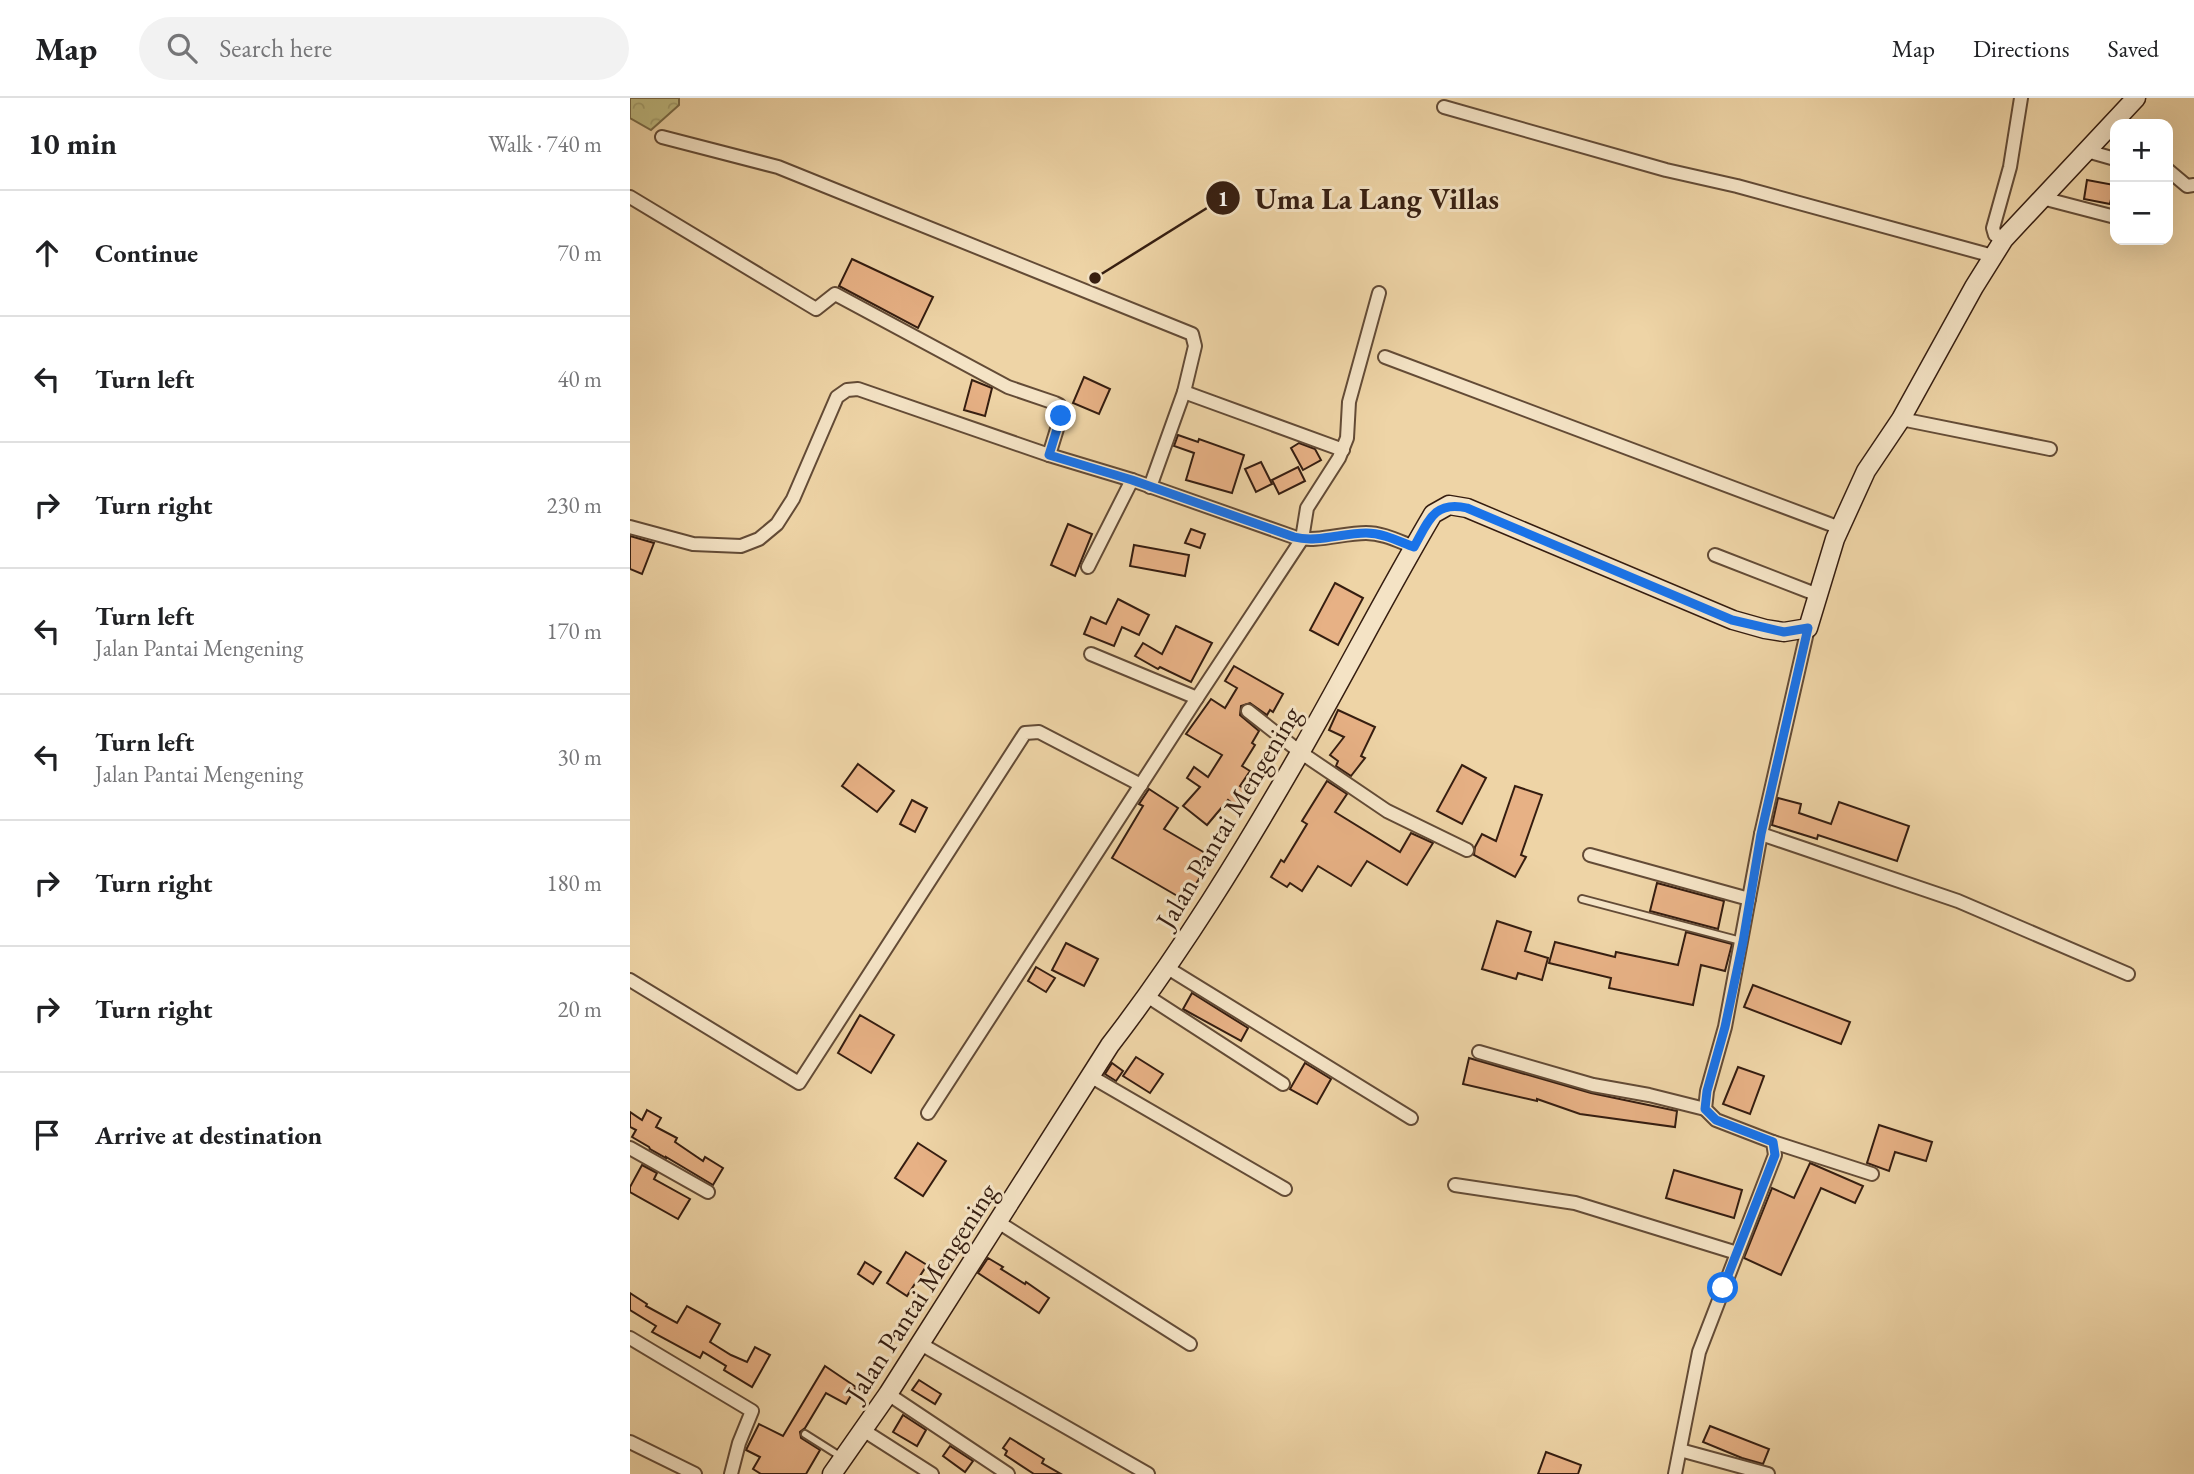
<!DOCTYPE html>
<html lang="en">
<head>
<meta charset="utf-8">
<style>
  body { margin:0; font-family:"EB Garamond",serif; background:#f2f2f2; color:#202124 }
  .controls { position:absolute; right:21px; top:21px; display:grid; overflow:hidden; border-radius:14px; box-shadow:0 7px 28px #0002 }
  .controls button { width:63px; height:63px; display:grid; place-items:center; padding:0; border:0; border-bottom:2px solid #e0e0e0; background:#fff; color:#202124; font:35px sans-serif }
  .stop { position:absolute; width:21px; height:21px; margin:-16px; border:5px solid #1a73e8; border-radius:50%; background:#fff }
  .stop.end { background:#1a73e8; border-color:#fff; box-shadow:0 2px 7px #0008 }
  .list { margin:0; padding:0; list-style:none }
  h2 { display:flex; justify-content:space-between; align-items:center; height:91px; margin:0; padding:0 28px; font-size:30px }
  h2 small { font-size:23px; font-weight:400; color:#757577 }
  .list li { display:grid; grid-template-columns:46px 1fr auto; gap:21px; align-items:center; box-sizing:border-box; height:126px; padding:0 28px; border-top:2px solid #e0e0e0 }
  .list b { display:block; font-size:26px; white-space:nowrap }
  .list p { margin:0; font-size:23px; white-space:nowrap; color:#757577 }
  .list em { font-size:23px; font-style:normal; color:#757577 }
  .icon { flex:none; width:38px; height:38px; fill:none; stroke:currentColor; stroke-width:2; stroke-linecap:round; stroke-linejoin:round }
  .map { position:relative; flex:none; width:1564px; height:1376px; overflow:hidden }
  header { display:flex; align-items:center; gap:42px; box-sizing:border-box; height:98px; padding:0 35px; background:#fff; border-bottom:2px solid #e0e0e0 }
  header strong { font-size:33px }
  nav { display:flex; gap:38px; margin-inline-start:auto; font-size:24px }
  .search { width:490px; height:63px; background:#f2f2f2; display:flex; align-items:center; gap:18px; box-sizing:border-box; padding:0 24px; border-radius:38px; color:#757577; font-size:26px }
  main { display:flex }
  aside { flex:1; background:#fff }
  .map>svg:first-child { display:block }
  .forest { fill:url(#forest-crowns); stroke:#7a6c49; stroke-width:2 }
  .building { fill:#e7b185; stroke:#351d10; stroke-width:2 }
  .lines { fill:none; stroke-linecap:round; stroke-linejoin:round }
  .lane-casing { stroke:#634b36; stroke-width:10 }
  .street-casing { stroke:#634b36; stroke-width:16 }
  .secondary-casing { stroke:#351d10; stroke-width:21 }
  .lane { stroke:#f4e3c5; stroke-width:6 }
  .street { stroke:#f4e3c5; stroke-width:12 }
  .secondary { stroke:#f4e3c5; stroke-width:18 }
  .route { stroke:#1a73e8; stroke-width:9 }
  .labels { text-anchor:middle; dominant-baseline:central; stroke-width:6; stroke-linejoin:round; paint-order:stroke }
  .street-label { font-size:28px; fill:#351d10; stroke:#f4e3c5 }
  .leader { fill:none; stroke:#351d10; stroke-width:2.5 }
  .callout-dot { fill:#351d10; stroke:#f4e3c5; stroke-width:2.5 }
  .mark-label { font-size:21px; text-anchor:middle; font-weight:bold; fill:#fff }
  .callout-label { font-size:30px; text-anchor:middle; font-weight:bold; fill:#351d10; stroke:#f4e3c5; stroke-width:6; stroke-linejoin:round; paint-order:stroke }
</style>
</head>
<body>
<header>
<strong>Map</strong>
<div class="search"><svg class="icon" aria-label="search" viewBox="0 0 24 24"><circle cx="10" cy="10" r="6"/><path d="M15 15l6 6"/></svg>Search here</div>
<nav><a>Map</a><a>Directions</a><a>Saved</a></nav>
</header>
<main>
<aside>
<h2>10 min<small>Walk · 740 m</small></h2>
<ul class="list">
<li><svg class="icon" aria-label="ahead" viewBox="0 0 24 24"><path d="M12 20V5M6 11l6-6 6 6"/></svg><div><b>Continue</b></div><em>70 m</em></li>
<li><svg class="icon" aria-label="left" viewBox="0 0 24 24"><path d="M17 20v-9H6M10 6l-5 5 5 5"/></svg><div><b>Turn left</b></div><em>40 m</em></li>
<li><svg class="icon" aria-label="right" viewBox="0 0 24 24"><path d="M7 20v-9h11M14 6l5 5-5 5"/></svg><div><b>Turn right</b></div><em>230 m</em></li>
<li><svg class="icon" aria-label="left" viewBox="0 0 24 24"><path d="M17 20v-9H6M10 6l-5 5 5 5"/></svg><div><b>Turn left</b><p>Jalan Pantai Mengening</p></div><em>170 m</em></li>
<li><svg class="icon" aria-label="left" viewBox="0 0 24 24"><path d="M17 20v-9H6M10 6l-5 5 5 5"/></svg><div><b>Turn left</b><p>Jalan Pantai Mengening</p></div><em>30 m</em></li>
<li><svg class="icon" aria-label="right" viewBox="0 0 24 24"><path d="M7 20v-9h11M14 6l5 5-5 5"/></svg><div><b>Turn right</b></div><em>180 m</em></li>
<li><svg class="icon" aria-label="right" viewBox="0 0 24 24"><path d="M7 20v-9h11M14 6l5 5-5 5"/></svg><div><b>Turn right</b></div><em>20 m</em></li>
<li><svg class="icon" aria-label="arrive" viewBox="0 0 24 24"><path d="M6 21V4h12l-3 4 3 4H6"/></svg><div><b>Arrive at destination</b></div></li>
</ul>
</aside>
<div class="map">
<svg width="1564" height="1376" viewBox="0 0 1564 1376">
  <defs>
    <pattern id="forest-crowns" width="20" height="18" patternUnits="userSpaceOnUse" patternTransform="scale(1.75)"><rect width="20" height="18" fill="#bfbb82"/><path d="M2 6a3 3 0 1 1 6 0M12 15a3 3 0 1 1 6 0" fill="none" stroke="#a5a06f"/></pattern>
  </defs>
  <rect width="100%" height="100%" fill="#eed4a6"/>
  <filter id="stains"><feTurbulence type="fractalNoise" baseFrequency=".00286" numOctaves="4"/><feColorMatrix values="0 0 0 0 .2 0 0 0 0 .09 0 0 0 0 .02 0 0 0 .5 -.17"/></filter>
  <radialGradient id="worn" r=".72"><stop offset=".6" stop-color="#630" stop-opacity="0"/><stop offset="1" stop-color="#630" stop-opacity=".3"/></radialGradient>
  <path class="forest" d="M0,0H49V7L21,32L0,20Z"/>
  <g class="building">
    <path d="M1457,82L1484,87L1480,106L1454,101Z"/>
    <path d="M222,161L303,199L288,230L209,188Z"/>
    <path d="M454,279L480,291L469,316L443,305Z"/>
    <path d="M342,282L362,290L355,318L334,312Z"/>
    <path d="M548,337L568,344L569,341L614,357L602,395L556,382L564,355L544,348Z"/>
    <path d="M669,345L685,351L691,362L673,372L661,350Z"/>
    <path d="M631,364L642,386L626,394L615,371Z"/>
    <path d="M668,369L675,383L649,396L642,382Z"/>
    <path d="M438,426L462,436L445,478L421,467Z"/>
    <path d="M561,431L575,436L570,450L555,445Z"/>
    <path d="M0,438L24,445L12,476L0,471Z"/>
    <path d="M504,447L559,457L555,478L500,468Z"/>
    <path d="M705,485L733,500L708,547L680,532Z"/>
    <path d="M488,501L519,517L509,537L492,529L484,548L454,536L461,519L476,526Z"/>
    <path d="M546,528L582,545L561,584L530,569L528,571L505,558L513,545L532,556Z"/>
    <path d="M604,568L653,596L643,614L640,612L637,617L620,605L611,608L610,617L629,633L622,645L625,647L612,668L620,673L610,688L623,697L612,713L598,702L577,727L553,708L570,689L557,680L564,669L578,679L592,657L556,636L581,601L595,610L607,590L595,583Z"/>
    <path d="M708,612L745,629L731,658L735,660L721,678L706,668L708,663L700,657L714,639L699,632Z"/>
    <path d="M228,666L264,693L247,714L212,688Z"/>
    <path d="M832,667L856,680L832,726L807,713Z"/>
    <path d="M697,683L717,696L705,714L770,754L781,735L803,745L777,787L737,763L721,788L688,768L672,793L660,785L657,789L641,779L651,762L654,764L677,726L672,723Z"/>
    <path d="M885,688L912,697L891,757L896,759L885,779L844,757L845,749L852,736L866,743Z"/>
    <path d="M519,691L548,710L534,731L582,759L556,803L482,760L513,708L509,706Z"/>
    <path d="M1148,700L1171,706L1169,715L1201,726L1209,704L1279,728L1267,763L1188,737L1187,741L1142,727Z"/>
    <path d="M282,702L297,710L285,734L270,726Z"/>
    <path d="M1027,785L1094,803L1088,831L1020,813Z"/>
    <path d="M867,823L901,834L895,853L918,860L912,882L888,875L886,881L852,871Z"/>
    <path d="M1056,834L1102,846L1095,873L1071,867L1063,907L979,890L981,880L919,865L925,844L985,859L986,854L1048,867Z"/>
    <path d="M436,845L468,861L454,888L422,872Z"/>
    <path d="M406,869L425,880L416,894L398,883Z"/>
    <path d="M1123,887L1220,924L1211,946L1114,909Z"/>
    <path d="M562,895L618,930L611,943L553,911Z"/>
    <path d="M230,917L264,937L241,975L208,955Z"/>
    <path d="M506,959L533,976L520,995L493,978Z"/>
    <path d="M839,960L961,995L1047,1013L1045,1029L950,1016L907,1001V1003L833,986Z"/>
    <path d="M482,965L493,973L486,983L475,976Z"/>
    <path d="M675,965L701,981L687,1006L660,991Z"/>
    <path d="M1108,969L1134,978L1120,1016L1093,1006Z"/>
    <path d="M17,1012L31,1020L26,1029L47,1040L45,1044L73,1063L75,1059L93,1070L83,1087L36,1059V1060L20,1051L19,1049L2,1039L6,1032L0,1029V1014L12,1022Z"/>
    <path d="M1249,1027L1302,1044L1296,1063L1265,1054L1259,1073L1237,1065Z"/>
    <path d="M288,1045L316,1063L293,1098L265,1080Z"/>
    <path d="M1180,1065L1233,1088L1225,1105L1191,1090L1151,1177L1114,1160L1142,1090L1164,1100Z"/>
    <path d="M12,1067L27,1075L24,1081L60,1101L48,1121L0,1094V1089Z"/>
    <path d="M1044,1072L1112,1092L1104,1120L1036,1100Z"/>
    <path d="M276,1154L297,1167L277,1198L257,1185Z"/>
    <path d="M358,1160L373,1169L371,1171L395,1186L396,1184L419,1200L409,1215L348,1175Z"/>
    <path d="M235,1164L251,1174L243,1186L228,1176Z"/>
    <path d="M0,1195L17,1206L16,1208L47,1225L57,1208L90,1226L80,1244L101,1257L117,1264L125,1249L140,1257L122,1289L94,1272L96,1268L73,1254L70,1260L22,1234L26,1228L0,1212Z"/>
    <path d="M195,1268L226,1289L216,1306L196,1295L175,1330L170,1334L171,1340L190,1352L176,1376H131L123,1371L130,1359L116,1352L129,1326L153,1338Z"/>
    <path d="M289,1282L311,1296L305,1306L282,1292Z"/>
    <path d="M273,1317L296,1332L287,1348L263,1334Z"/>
    <path d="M1080,1328L1139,1351L1133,1366L1112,1360L1073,1344Z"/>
    <path d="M380,1340L414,1361L412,1365L431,1376H404L375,1357L377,1353L373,1350Z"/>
    <path d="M320,1348L343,1363L335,1374L313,1358Z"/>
    <path d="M916,1354L951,1367L948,1376H908Z"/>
  </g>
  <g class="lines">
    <defs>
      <g id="lane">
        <path d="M952,801L1111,843"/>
        <path d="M175,1336L213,1360"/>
      </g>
      <g id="street">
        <path d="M814,9L1036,72L1107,88L1363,158"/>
        <path d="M32,39L148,69L562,236L565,248L554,294L520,389"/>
        <path d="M1457,53L1485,61"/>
        <path d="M1538,72L1557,88L1564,87"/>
        <path d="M0,99L186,211L205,196L378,289L425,305L429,307L431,318L419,357"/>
        <path d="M1412,100L1485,119"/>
        <path d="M1374,141L1365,137L1363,130L1380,69L1391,0"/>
        <path d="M755,259L1210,430"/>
        <path d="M554,294L713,352"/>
        <path d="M1271,321L1420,351"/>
        <path d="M0,429L63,446L111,448L129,441L147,426L163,401L207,299L217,292L228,291L419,357L502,382L664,439C687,445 712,435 736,435C753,435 768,443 784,449"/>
        <path d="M1085,457L1188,497"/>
        <path d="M458,469L502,382"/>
        <path d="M461,556L567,600"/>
        <path d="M618,613L670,654L757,713L837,752"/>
        <path d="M1131,736L1328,803L1498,876"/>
        <path d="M960,757L1119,801"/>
        <path d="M536,869L781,1020"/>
        <path d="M0,882L169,985L395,635L409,634L511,687"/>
        <path d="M517,898L653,986"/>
        <path d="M849,954L963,987L1019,997L1075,1011"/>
        <path d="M460,978L655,1091"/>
        <path d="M298,1015L567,600L672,441L677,410L709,360L717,340L719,304L749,195"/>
        <path d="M1143,1044L1242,1076"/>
        <path d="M0,1050L78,1094"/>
        <path d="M825,1087L945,1105L1107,1155"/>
        <path d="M368,1124L560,1246"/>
        <path d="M0,1240L122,1313L109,1345L101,1376"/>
        <path d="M289,1245L518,1376"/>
        <path d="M258,1296L378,1376"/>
        <path d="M233,1332L302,1376"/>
        <path d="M0,1344L65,1376"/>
        <path d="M1050,1352L1138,1376"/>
        <path d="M1045,1376L1069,1254L1145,1057L1143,1044L1086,1022L1075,1011L1077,993L1095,929L1131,736L1178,530"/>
      </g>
      <path id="secondary" d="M202,1376L258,1296L480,947C551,855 613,754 671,653C716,574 757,494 803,416L819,407L837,410L1103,522L1135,531L1154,534L1178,530L1205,441L1236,373L1271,321L1344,189L1374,141L1506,0"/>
    </defs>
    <use href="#lane" class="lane-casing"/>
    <use href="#street" class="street-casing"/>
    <use href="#secondary" class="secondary-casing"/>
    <use href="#lane" class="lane"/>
    <use href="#street" class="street"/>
    <use href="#secondary" class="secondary"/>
  </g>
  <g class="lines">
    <path class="route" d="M431,318L419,357L502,382L664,439C687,445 712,435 736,435C753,435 768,443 784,449C798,424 804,402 837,410L1102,522L1154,534L1178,530L1131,736L1113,844L1095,929L1077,993L1075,1011L1086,1022L1143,1044L1145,1057L1093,1190"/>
  </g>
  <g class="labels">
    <g class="street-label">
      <text transform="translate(598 719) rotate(-59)">Jalan Pantai Mengening</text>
      <text transform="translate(291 1194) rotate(-57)">Jalan Pantai Mengening</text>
    </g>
  </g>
  <path class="leader" d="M465 180L593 100"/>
  <g class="callout-dot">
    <circle cx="465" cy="180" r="7"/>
    <circle cx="593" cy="100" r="18"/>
  </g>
  <g class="mark-label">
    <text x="593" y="108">1</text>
  </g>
  <g class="callout-label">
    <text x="747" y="111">Uma La Lang Villas</text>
  </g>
  <rect width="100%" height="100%" filter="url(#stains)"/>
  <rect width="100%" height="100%" fill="url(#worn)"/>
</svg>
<div class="controls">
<button>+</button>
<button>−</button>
</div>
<div class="stop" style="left:1093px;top:1190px"></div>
<div class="stop end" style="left:431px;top:318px"></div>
</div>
</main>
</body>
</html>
